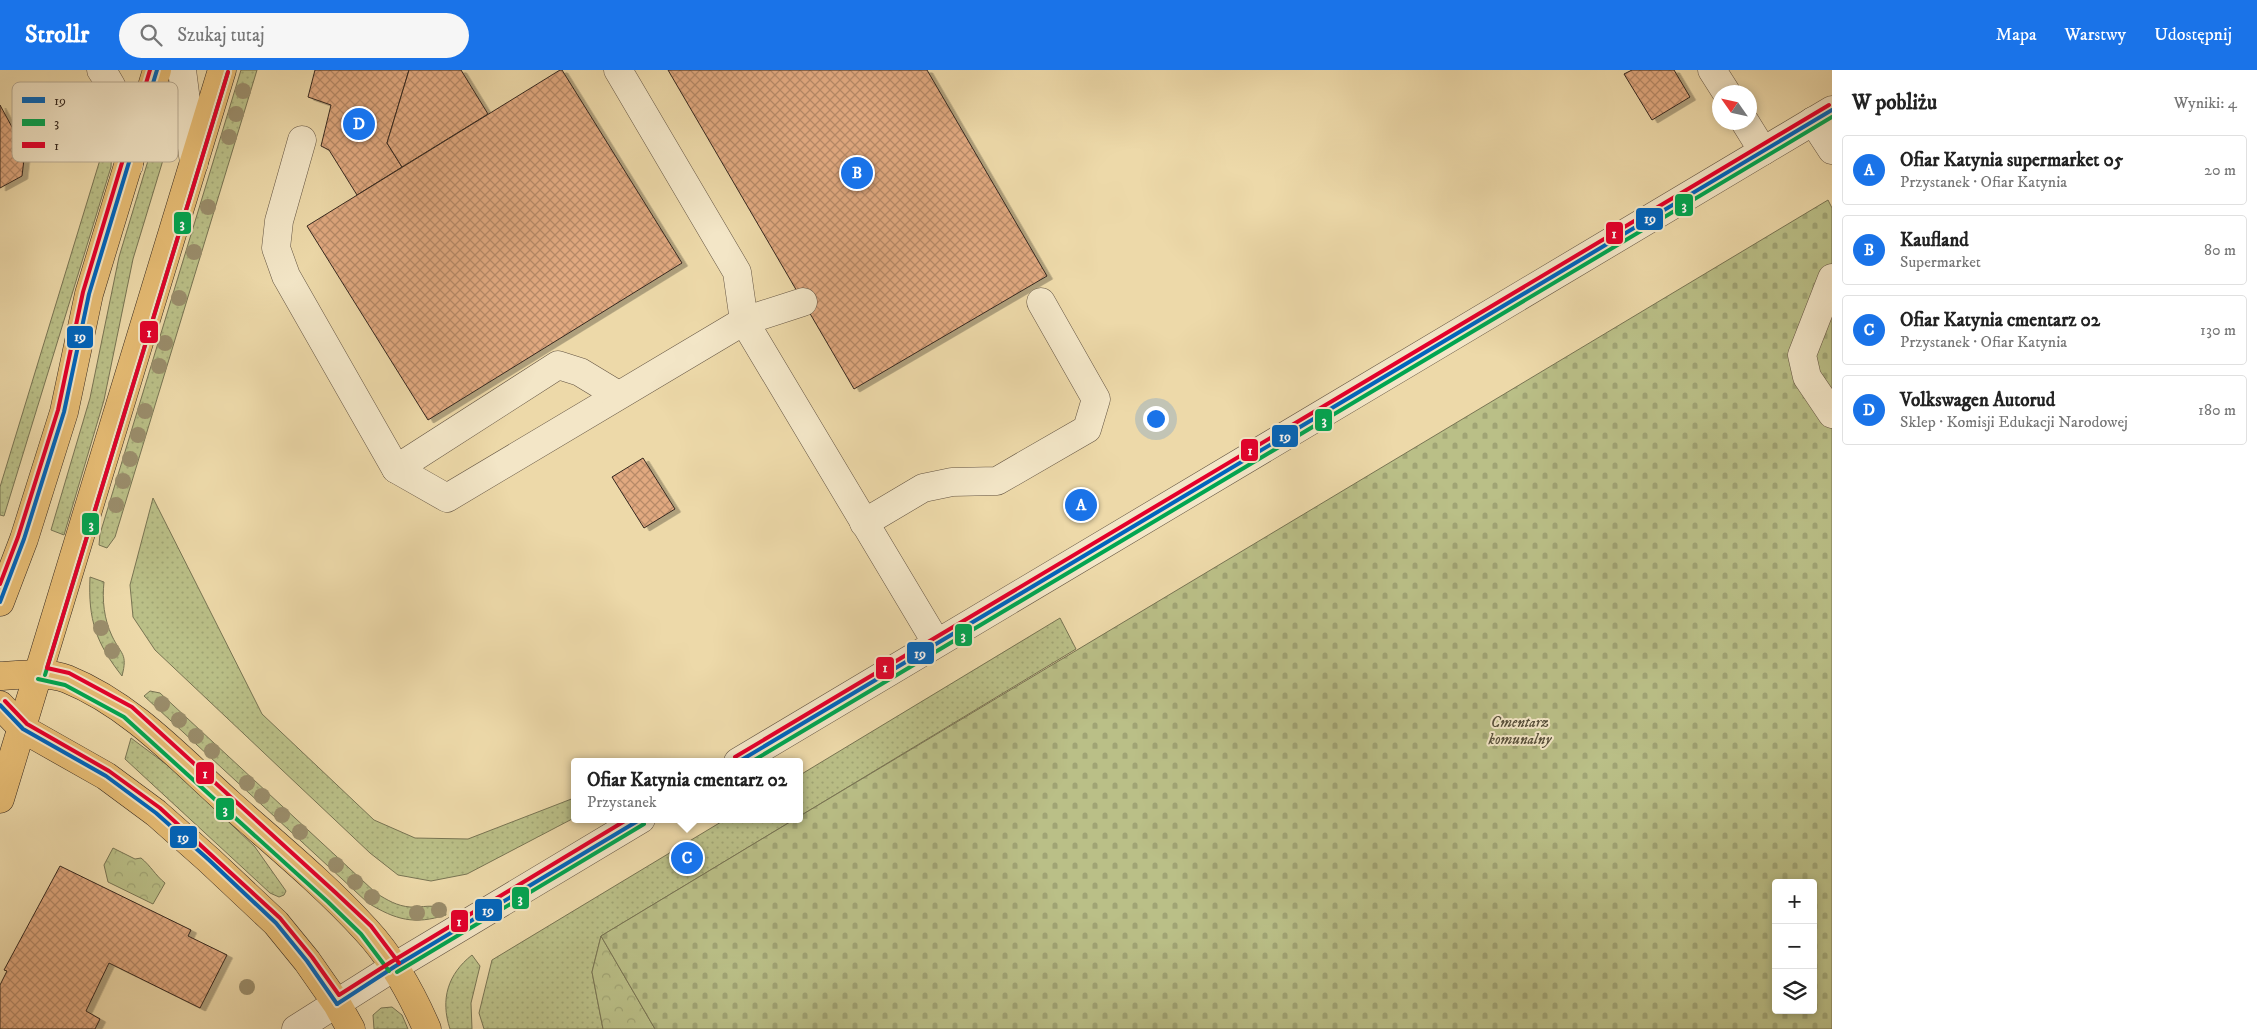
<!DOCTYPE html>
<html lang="pl">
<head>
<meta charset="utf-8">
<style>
  body { margin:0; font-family:"IM FELL DW Pica",serif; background:#f6f6f6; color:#222 }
  .controls { position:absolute; right:15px; bottom:15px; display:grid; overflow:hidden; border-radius:5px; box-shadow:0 2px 8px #0003 }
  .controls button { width:45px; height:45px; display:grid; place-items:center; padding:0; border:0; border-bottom:1px solid #e0e0e0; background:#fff; color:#222; font:25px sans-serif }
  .compass { position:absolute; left:1712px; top:15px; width:45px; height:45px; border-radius:50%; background:#fff; box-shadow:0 2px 8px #0003; rotate:304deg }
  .you { position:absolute; left:1155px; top:348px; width:18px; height:18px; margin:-12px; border:4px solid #fff; border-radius:50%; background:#1a73e8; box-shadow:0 0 0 8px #1a73e833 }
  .badge { display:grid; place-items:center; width:32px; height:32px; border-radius:50%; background:#1a73e8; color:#fff; font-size:16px; font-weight:700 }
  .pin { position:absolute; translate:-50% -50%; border:2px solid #fff; box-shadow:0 1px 5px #0006 }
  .popup { position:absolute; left:571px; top:688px; width:232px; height:65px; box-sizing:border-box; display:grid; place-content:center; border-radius:5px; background:#fff; filter:drop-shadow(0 1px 4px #0005); font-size:16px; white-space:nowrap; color:#767676 }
  .popup b { font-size:19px; color:#222 }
  .popup::after { content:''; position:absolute; left:50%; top:100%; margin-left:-10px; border:10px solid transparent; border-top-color:#fff }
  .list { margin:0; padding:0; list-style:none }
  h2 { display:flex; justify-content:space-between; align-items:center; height:65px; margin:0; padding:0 20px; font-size:21px }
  h2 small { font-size:16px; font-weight:400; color:#767676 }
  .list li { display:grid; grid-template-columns:32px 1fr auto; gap:15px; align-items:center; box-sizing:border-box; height:70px; margin:0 10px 10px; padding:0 10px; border:1px solid #e0e0e0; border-radius:5px }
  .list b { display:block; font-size:19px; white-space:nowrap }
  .list p { margin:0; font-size:16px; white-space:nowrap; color:#767676 }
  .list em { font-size:16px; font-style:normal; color:#767676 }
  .icon { flex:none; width:28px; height:28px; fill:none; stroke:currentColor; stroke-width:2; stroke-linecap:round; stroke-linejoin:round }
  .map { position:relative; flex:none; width:1832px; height:959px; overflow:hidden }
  header { display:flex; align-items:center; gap:30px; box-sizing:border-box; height:70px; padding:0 25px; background:#1a73e8; color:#fff }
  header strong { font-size:24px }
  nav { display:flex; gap:28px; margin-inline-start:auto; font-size:18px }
  .search { width:350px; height:45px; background:#f6f6f6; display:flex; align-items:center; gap:12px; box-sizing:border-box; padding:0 18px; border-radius:28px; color:#767676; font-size:19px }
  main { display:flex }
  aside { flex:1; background:#fff }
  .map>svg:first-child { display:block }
  .grass { fill:url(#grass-dots); stroke:#787453 }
  .forest { fill:url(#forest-crowns); stroke:#787453 }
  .cemetery { fill:url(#cemetery-stones); stroke:#787453; fill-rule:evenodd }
  .building { fill:url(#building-cross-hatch); stroke:#35281f; filter:url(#shadow) }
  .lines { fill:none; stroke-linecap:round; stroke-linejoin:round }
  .minor-casing { stroke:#635442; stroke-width:29 }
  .major-casing { stroke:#35281f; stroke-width:29 }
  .minor { stroke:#f3e6c7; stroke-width:28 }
  .major { stroke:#e6bc74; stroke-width:28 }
  .bus-1-casing { stroke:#f3e6c7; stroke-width:8 }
  .bus-2-casing { stroke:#f3e6c7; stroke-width:8 }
  .bus-3-casing { stroke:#f3e6c7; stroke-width:8 }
  .bus-1 { stroke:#0065bd; stroke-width:4 }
  .bus-2 { stroke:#00a651; stroke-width:4 }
  .bus-3 { stroke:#e4002b; stroke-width:4 }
  .tree { fill:#9a8d6b }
  .labels { text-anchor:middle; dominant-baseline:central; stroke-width:4; stroke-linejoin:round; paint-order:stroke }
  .park-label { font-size:15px; font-style:italic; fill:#564e39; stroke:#f3e6c7 }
  .key { fill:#f3e6c7; stroke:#baad95; stroke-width:1 }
  .key-label { font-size:14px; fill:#35281f }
  .line-badge { stroke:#f3e6c7; stroke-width:2 }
  .badge-label { font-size:14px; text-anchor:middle; font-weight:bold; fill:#fff }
</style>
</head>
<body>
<header>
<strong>Strollr</strong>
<div class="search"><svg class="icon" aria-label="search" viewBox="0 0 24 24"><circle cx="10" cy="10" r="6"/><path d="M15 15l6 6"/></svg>Szukaj tutaj</div>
<nav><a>Mapa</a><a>Warstwy</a><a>Udostępnij</a></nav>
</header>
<main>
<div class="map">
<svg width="1832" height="959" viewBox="0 0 1832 959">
  <defs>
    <pattern id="grass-dots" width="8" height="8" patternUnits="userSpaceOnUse" patternTransform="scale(1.25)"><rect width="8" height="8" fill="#babf87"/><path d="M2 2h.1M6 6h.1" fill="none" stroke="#a0a474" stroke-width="1.8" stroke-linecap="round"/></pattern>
    <pattern id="forest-crowns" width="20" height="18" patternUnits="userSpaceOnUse" patternTransform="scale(1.25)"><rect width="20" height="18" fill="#babf87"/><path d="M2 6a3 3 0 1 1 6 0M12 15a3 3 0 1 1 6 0" fill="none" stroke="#a0a474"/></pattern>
    <pattern id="cemetery-stones" width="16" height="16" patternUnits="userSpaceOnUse" patternTransform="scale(1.25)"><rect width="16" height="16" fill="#babf87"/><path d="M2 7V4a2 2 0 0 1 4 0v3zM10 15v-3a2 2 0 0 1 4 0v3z" fill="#a0a474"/></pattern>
    <pattern id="building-cross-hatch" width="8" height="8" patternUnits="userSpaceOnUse" patternTransform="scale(1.25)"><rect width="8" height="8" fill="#e1a980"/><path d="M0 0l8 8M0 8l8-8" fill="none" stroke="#b78a68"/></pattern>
    <filter id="shadow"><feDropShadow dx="5.5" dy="3" stdDeviation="0" flood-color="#0004"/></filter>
  </defs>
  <rect width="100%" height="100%" fill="#edd9a9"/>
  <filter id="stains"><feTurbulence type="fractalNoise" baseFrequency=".004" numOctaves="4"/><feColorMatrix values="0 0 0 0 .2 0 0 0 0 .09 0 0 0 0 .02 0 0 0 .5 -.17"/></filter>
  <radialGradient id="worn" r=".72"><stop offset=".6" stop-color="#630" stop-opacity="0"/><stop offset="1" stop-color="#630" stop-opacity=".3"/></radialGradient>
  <g class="grass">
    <path d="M241,0H257L115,467L107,478L99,475L100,464Z"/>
    <path d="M170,30L173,34L170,67L133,189L104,330L64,465L51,460L90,328L119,187L166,31Z"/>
    <path d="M110,57L113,58L111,97L4,446L0,445V417Z"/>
    <path d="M153,428L262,644L374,750L415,768L468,769L574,728V748L467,804L431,811L398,805L370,783L155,580L133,547L130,515Z"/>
    <path d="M90,507L104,512C102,530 104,549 112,566C121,585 128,583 122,606C96,573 88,550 90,507Z"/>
    <path d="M1060,548L1076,579L800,746V705Z"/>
    <path d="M150,621L160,623L376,823C387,830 397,836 410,837C422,838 434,833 445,840L446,845C414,855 396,850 368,833L144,626Z"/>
    <path d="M131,668L174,700L255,777L286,821L284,825L279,827L270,823L125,689Z"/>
    <path d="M726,749H795L601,866L592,902L603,959H484L479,943L492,890Z"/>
    <path d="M472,885L480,896L471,933L472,959H450C440,929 448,904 472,885Z"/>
    <path d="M392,937L402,945L408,959H374L373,945L381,938Z"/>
  </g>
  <g class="forest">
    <path d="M113,778L135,789L141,788C151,796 155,805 165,813L153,834L108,812L104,795Z"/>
    <path d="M601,866L655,959H603L592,902Z"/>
  </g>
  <path class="cemetery" d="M1828,130L1832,138V959H655L601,866L795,749H800V746ZM1776,813H1813V940H1776Z"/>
  <g class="building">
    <path d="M315,0H409L387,73L402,97L357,125L329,80L321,76L331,35L308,27Z"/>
    <path d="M409,0H461L488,44L402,97L387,73Z"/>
    <path d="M560,0H562L682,193L428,350L307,156Z"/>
    <path d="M668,0H927L1047,206L854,319Z"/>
    <path d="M1632,0H1674L1690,27L1652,50L1624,4Z"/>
    <path d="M0,35L25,81L22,106L0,118Z"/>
    <path d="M643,388L675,439L644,458L612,407Z"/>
    <path d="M60,796L191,860L188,866L227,885L200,938L109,893L86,941L100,949L95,959H0V915L7,901L4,900Z"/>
  </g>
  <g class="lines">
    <defs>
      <g id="minor">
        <path d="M101,0C123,28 125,61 129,95"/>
        <path d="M182,0L194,93"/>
        <path d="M618,0L737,202L744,251L936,572"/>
        <path d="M1712,0L1726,22"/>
        <path d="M1813,51L1832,80"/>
        <path d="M1745,52L1763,81"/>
        <path d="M302,70L279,151L276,178L286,206L396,399L447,428L744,251L803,232"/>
        <path d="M1832,208L1802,285L1807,307L1832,344"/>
        <path d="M396,399L558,295L580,302L618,325"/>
        <path d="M864,453L923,418L952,412L997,411L1087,359L1096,329L1041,232"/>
        <path d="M738,692L1832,40"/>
        <path d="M296,959L394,897L641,749"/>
      </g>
      <g id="major">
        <path d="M0,532L24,469L64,342L89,224L157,0"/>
        <path d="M0,606C22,605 46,601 67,609C131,635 179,688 229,733C275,774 324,814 366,860C392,888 412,924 427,959"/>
        <path d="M0,635L23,659L106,706L156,743L209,790L276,853L307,891L337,934L351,959"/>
        <path d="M0,729L222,0"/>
      </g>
    </defs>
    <use href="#minor" class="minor-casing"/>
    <use href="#major" class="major-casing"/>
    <use href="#minor" class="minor"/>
    <use href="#major" class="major"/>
    <defs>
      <g id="bus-1">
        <path d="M0,532L24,469L64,342L89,224L157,0"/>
        <path d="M0,635L23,659L106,706L156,743L209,790L276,853L307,891L337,934"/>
        <path d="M738,692L1832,40"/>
        <path d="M337,934L394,897L641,749"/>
      </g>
      <g id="bus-2">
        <path d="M45,605L228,2"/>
        <path d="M38,609L65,615L124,647L328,832L361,864L389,901"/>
        <path d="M751,692L1832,47"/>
        <path d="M397,902L644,754"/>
      </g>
      <g id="bus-3">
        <path d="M228,2L47,598L69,603L132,637L336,823L371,856L399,893"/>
        <path d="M0,514L18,467L58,340L83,222L150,0"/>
        <path d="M5,631L27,654L109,701L160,738L280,848L312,887L339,925L391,892L628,749"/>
        <path d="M735,687L1829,35"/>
      </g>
    </defs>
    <use href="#bus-1" class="bus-1-casing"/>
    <use href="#bus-2" class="bus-2-casing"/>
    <use href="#bus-3" class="bus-3-casing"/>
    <use href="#bus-1" class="bus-1"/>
    <use href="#bus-2" class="bus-2"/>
    <use href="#bus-3" class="bus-3"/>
  </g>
  <g class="tree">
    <circle cx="243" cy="21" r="8"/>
    <circle cx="236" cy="44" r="8"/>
    <circle cx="229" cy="67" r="8"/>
    <circle cx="208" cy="137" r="8"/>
    <circle cx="194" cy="182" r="8"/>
    <circle cx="179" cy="228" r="8"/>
    <circle cx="165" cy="273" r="8"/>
    <circle cx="159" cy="296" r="8"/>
    <circle cx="145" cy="341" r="8"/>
    <circle cx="138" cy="365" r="8"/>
    <circle cx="130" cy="389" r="8"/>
    <circle cx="123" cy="411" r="8"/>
    <circle cx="116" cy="435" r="8"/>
    <circle cx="101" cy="558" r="8"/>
    <circle cx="112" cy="581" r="8"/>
    <circle cx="162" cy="634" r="8"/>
    <circle cx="179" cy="650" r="8"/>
    <circle cx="196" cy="666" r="8"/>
    <circle cx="212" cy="681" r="8"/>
    <circle cx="247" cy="713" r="8"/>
    <circle cx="262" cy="726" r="8"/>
    <circle cx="282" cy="745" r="8"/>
    <circle cx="300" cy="762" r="8"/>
    <circle cx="336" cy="795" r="8"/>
    <circle cx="355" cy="812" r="8"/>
    <circle cx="372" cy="827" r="8"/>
    <circle cx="439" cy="840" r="8"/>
    <circle cx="417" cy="843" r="8"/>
    <circle cx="247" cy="917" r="8"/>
  </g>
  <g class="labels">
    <g class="park-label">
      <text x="1520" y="652">Cmentarz<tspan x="1520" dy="17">komunalny</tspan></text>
    </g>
  </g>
  <rect x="12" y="12" width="166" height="80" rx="8" class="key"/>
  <rect x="22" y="27" width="23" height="6" fill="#0065bd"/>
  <rect x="22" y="49" width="23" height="7" fill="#00a651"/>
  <rect x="22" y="72" width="23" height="6" fill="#e4002b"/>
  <g class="key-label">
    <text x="54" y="35">19</text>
    <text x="54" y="57">3</text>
    <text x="54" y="80">1</text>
  </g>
  <g class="line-badge">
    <rect x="1674" y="123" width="20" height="24" rx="5" fill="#00a651"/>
    <rect x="1635" y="137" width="29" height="24" rx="5" fill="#0065bd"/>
    <rect x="173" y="141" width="19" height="24" rx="5" fill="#00a651"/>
    <rect x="1605" y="151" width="19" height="24" rx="5" fill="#e4002b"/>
    <rect x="139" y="250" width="20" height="24" rx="5" fill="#e4002b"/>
    <rect x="66" y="255" width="28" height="24" rx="5" fill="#0065bd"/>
    <rect x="1314" y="338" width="19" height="24" rx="5" fill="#00a651"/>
    <rect x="1271" y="354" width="28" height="24" rx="5" fill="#0065bd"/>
    <rect x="1240" y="368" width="19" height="24" rx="5" fill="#e4002b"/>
    <rect x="81" y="442" width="19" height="24" rx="5" fill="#00a651"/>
    <rect x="954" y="553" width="19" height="24" rx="5" fill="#00a651"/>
    <rect x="906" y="571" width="29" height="24" rx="5" fill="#0065bd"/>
    <rect x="875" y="586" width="20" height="24" rx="5" fill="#e4002b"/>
    <rect x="195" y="691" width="20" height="24" rx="5" fill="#e4002b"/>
    <rect x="215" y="727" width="20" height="24" rx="5" fill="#00a651"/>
    <rect x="169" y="755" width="29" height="24" rx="5" fill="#0065bd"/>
    <rect x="511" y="816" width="19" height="24" rx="5" fill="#00a651"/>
    <rect x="474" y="828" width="29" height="24" rx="5" fill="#0065bd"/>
    <rect x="450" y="839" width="19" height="24" rx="5" fill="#e4002b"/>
  </g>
  <g class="badge-label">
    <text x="1684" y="140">3</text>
    <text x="1650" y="153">19</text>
    <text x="182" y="158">3</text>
    <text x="1614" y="168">1</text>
    <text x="149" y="267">1</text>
    <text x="80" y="271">19</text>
    <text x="1324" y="355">3</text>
    <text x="1285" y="371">19</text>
    <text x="1250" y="385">1</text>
    <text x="91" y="459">3</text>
    <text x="963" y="570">3</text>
    <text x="920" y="588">19</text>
    <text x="885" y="602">1</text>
    <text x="205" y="708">1</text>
    <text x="225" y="744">3</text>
    <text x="183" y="772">19</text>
    <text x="520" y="833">3</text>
    <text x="488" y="845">19</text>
    <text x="459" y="856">1</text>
  </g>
  <rect width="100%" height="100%" filter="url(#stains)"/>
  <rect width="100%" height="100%" fill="url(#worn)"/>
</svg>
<div class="controls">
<button>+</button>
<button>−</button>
<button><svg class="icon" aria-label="layers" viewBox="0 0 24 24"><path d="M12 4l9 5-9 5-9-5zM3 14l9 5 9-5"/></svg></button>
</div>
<svg class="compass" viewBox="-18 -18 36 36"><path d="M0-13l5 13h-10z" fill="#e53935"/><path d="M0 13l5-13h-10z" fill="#767676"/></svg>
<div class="you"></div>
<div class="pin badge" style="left:1081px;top:435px">A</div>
<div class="pin badge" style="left:857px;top:103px">B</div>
<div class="pin badge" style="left:687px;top:788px">C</div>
<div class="popup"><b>Ofiar Katynia cmentarz 02</b>Przystanek</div>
<div class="pin badge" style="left:359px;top:54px">D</div>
</div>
<aside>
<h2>W pobliżu<small>Wyniki: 4</small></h2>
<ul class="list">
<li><span class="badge">A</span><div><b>Ofiar Katynia supermarket 05</b><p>Przystanek · Ofiar Katynia</p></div><em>20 m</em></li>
<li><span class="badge">B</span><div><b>Kaufland</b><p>Supermarket</p></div><em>80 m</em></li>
<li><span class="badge">C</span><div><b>Ofiar Katynia cmentarz 02</b><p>Przystanek · Ofiar Katynia</p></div><em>130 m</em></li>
<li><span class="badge">D</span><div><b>Volkswagen Autorud</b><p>Sklep · Komisji Edukacji Narodowej</p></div><em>180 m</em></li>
</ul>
</aside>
</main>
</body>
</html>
